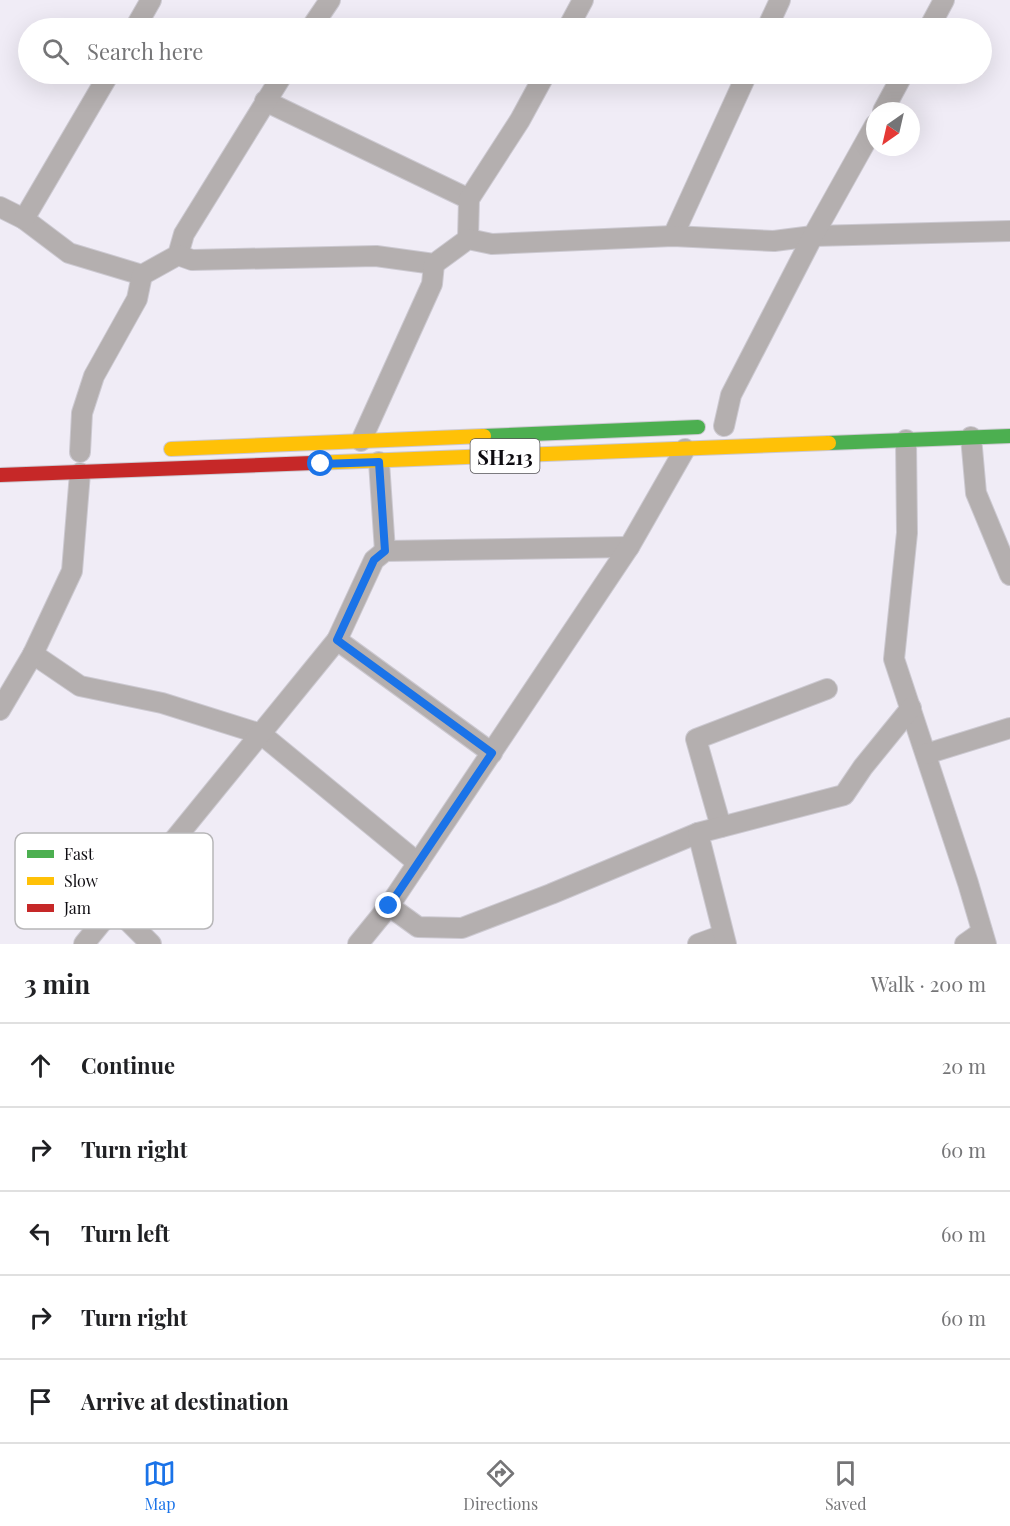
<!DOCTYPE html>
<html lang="en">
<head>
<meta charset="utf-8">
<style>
  body { margin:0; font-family:"Playfair Display",serif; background:#f6f6f6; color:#202124 }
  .compass { position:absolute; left:866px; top:102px; width:54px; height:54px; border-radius:50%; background:#fff; box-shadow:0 6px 24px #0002; rotate:214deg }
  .stop { position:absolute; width:18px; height:18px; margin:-14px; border:4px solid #1a73e8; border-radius:50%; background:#fff }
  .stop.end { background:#1a73e8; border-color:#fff; box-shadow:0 2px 6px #0008 }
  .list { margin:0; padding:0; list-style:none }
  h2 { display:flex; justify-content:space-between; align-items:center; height:78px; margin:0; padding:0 24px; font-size:26px }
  h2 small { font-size:20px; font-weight:400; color:#757577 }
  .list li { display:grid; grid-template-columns:39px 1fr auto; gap:18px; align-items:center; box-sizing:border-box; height:84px; padding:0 24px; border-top:2px solid #e0e0e0 }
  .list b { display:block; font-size:22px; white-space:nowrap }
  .list em { font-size:20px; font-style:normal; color:#757577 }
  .icon { flex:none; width:33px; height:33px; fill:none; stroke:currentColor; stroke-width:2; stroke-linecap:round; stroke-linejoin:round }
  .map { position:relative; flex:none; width:1010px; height:944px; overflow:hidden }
  .search { position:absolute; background:#fff; box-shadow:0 6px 24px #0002; left:18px; right:18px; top:18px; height:66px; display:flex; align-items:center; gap:15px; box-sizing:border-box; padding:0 21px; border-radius:33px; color:#757577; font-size:22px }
  .sheet { height:498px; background:#fff }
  nav { display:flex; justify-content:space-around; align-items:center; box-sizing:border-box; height:84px; border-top:2px solid #e0e0e0; background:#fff; font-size:16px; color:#757577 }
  nav a { display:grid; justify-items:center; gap:3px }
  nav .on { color:#1a73e8 }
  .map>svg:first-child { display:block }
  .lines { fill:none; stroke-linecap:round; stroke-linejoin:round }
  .street-casing { stroke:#ccc9d1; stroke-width:22 }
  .fast-casing { stroke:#ccc9d1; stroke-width:16 }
  .slow-casing { stroke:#ccc9d1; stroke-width:16 }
  .jam-casing { stroke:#ccc9d1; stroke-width:16 }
  .street { stroke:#b4afaf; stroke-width:20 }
  .fast { stroke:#4caf50; stroke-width:14 }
  .slow { stroke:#ffc107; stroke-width:14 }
  .jam { stroke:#c62828; stroke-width:14 }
  .route { stroke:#1a73e8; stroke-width:8 }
  .labels { text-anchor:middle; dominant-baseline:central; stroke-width:6; stroke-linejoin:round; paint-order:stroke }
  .shield { fill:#fff; stroke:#565558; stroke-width:1.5 }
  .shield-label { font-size:20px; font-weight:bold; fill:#0e0c11 }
  .key { fill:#fff; stroke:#b7b6b8; stroke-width:1.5 }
  .key-label { font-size:16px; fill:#0e0c11 }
</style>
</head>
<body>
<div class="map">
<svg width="1010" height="944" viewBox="0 0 1010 944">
  <rect width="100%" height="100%" fill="#f0ecf6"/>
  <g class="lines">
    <defs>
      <g id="street">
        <path d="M135,28L151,0"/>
        <path d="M311,28L330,0"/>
        <path d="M568,28L583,0"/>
        <path d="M767,28L780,0"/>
        <path d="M929,28L944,0"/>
        <path d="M265,101L469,199"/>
        <path d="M883,111L903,74"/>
        <path d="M0,207L24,219L69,253L142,275L178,255L184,234L283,74"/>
        <path d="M24,219L109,74"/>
        <path d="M673,236L747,74"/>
        <path d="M468,239L469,199L520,120L545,74"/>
        <path d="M178,255L192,260L376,256L434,264L468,239L492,244L673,236L774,241L813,236L1010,231"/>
        <path d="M724,426L731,395L813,236L875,125"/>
        <path d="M971,437L976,493L1010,575"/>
        <path d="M906,440L907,533L894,659L968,883L986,944"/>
        <path d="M361,441L432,284L434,264"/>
        <path d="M80,452L82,413L94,376L137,299L142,275"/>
        <path d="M379,462L385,551"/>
        <path d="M337,640L492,753"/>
        <path d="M33,654L80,686L162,703L261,734L418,863"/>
        <path d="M0,710L33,654L72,571L80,473"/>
        <path d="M926,754L1010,728"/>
        <path d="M721,827L696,739L827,689"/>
        <path d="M389,906L418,927L462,928L551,894L698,833"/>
        <path d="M117,910L151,944"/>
        <path d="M84,944L106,917L117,910L337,640L374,560L385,551L629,547"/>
        <path d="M358,944L389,906L629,547L685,449"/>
        <path d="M698,944L723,935"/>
        <path d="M726,944L698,833L844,795L863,767L911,708"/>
        <path d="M965,944L982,932"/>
      </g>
      <g id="fast">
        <path d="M484,436L698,427"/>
        <path d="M829,443L1010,436"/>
      </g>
      <g id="slow">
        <path d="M171,449L484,436"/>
        <path d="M312,463L829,443"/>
      </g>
      <path id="jam" d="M0,475L312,463"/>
    </defs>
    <use href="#street" class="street-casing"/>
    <use href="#fast" class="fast-casing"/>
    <use href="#slow" class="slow-casing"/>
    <use href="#jam" class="jam-casing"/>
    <use href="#street" class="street"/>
    <use href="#fast" class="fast"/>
    <use href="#slow" class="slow"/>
    <use href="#jam" class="jam"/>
  </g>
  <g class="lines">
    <path class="route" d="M321,464L379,462L385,551L374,560L337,640L492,753L389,906"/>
  </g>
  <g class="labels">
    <rect class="shield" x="470.5" y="439" width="69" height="34" rx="4.5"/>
    <g class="shield-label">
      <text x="505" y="456">SH213</text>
    </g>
  </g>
  <rect x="15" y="833" width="198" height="96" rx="9" class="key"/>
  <rect x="27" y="850" width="27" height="8" fill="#4caf50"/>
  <rect x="27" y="877" width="27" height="8" fill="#ffc107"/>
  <rect x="27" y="904" width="27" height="8" fill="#c62828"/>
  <g class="key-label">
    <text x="64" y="860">Fast</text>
    <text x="64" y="887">Slow</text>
    <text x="64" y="914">Jam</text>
  </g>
</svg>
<svg class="compass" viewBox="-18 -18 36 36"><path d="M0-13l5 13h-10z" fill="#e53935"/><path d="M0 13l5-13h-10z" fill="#757577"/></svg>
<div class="stop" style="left:321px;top:464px"></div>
<div class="stop end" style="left:389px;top:906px"></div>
<div class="search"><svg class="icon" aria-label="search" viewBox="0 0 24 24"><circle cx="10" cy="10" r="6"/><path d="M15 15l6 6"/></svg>Search here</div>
</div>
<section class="sheet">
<h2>3 min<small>Walk · 200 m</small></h2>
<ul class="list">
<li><svg class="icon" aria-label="ahead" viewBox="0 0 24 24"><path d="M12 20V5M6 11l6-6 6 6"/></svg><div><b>Continue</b></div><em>20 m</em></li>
<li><svg class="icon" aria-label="right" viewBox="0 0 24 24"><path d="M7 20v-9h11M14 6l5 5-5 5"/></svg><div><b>Turn right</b></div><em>60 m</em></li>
<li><svg class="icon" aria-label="left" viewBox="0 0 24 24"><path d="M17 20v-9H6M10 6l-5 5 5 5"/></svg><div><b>Turn left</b></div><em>60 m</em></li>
<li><svg class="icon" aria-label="right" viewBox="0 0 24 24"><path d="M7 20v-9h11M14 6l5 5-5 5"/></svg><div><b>Turn right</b></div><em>60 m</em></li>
<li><svg class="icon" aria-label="arrive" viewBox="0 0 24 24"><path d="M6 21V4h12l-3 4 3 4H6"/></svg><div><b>Arrive at destination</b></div></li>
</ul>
</section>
<nav>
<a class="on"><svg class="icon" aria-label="map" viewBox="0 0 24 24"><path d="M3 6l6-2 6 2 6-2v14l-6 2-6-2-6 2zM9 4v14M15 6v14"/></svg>Map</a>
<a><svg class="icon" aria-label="directions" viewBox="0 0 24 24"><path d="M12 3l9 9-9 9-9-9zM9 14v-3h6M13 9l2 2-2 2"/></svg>Directions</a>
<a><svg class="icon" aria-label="saved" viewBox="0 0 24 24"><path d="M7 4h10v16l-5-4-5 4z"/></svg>Saved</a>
</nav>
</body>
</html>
